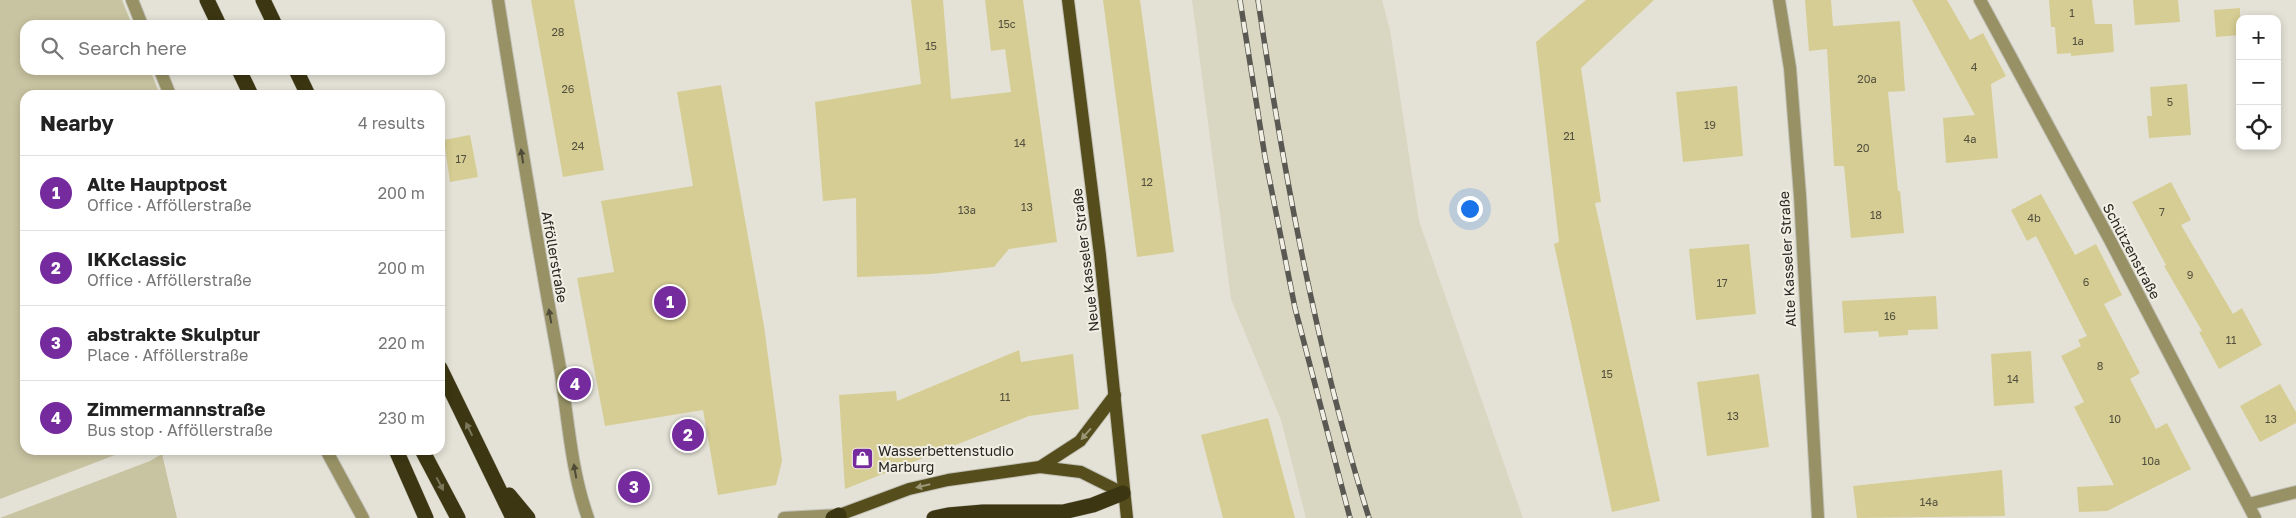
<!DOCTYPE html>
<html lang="en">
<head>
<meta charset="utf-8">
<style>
  body { margin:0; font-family:"Golos Text",sans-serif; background:#f6f6f6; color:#222 }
  .controls { position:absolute; right:15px; top:15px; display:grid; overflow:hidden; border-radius:10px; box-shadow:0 2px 8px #0003 }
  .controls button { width:45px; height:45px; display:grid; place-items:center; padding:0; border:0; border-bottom:1px solid #e0e0e0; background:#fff; color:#222; font:25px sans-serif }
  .you { position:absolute; left:1469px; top:208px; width:18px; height:18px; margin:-12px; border:4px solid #fff; border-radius:50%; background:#1a73e8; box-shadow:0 0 0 8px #1a73e833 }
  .badge { display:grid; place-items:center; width:32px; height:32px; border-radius:50%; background:#752b9e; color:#fff; font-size:16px; font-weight:700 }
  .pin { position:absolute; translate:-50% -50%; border:2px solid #fff; box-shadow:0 1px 5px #0006 }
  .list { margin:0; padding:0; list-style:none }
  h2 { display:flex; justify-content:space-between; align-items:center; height:65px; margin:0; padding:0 20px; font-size:21px }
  h2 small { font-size:16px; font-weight:400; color:#767676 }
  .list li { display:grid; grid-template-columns:32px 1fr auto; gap:15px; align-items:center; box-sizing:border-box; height:75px; padding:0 20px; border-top:1px solid #e0e0e0 }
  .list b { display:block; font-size:19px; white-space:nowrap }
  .list p { margin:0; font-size:16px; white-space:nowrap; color:#767676 }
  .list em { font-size:16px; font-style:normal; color:#767676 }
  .icon { flex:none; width:28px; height:28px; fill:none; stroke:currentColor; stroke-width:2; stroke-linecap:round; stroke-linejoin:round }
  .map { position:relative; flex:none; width:2296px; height:518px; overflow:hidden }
  .search { position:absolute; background:#fff; box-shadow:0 2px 8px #0003; left:20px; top:20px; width:425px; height:55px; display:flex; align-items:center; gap:12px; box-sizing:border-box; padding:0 18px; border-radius:15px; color:#767676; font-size:19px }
  .panel { position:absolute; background:#fff; box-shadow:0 2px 8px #0003; left:20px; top:90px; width:425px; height:365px; border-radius:15px }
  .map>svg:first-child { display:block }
  .built { fill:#d9d6c2 }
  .green { fill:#c8c3a0 }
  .building { fill:#d6cd94 }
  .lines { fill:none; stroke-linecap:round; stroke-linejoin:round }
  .minor-casing { stroke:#c2c0b6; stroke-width:14 }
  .major-casing { stroke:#c2c0b6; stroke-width:14 }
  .highway-casing { stroke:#c2c0b6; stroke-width:16 }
  .minor { stroke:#979165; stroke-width:12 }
  .major { stroke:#554d1c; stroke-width:12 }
  .highway { stroke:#3c3612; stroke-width:15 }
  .rail-casing { stroke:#595852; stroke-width:5.5 }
  .rail { stroke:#f1efe3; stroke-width:4; stroke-dasharray:11; stroke-linecap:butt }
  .oneway { fill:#4e4b39 }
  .oneway2 { fill:#7b775b }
  .oneway3 { fill:#9b9676 }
  .labels { text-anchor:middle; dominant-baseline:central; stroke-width:4; stroke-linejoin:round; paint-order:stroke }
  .number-label { font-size:11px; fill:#53503e }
  .street-label { font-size:14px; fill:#272622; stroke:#f1efe3 }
  .poi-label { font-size:14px; fill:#272622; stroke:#f1efe3; text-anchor:start }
</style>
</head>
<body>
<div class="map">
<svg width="2296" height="518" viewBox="0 0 2296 518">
  <rect width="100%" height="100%" fill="#e4e2d6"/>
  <path class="built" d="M1192,0H1382L1390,30L1419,221L1523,518H1306L1281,420L1231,299Z"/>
  <g class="green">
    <path d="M0,0H122L132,25H25V70H150L160,95H25V450H128L0,499Z"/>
    <path d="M162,454L177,518H0L150,461Z"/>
  </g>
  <g class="building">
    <path d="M531,0H574L604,170L563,177Z"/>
    <path d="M911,0H943L951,99L1011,92L1005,49L991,51L985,0H1023L1057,242L1009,249L994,267L931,274L857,277L856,198L823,201L815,102L921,84Z"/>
    <path d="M1103,0H1140L1174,252L1137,257Z"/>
    <path d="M1586,0H1654L1581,68L1601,202L1595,203L1660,501L1612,512L1554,244L1559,242L1536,42Z"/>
    <path d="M1805,0H1831L1833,26L1900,21L1905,91L1888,92L1898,191H1900L1904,233L1851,238L1844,166H1834L1827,49L1809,51Z"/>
    <path d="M1912,0H1947L1970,40L1983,33L2006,76L1991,84L1998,158L1946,163L1943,118L1975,115Z"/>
    <path d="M2049,0H2092L2095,24H2112L2114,52L2071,56V53L2057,54L2055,27H2051Z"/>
    <path d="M2133,0H2178L2180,22L2135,25Z"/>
    <path d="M2240,8V35L2216,37L2214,10Z"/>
    <path d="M2187,84L2191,135L2149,138L2147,116H2152L2150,87Z"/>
    <path d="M721,85L764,326L782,461L776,485L718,495L703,410L605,426L577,278L614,272L601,201L693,186L677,92Z"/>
    <path d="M1737,86L1743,156L1683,162L1676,92Z"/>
    <path d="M470,135L478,177L450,182L444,140Z"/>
    <path d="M2171,182L2191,220L2181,225L2233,314L2242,308L2262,345L2219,369L2199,332L2202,331L2164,266L2166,265L2132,202Z"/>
    <path d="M2041,194L2075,255L2096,244L2122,295L2104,304L2140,373L2130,379L2156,429L2167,423L2191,469L2107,511L2079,512L2077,487L2114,485L2074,407L2084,402L2061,356L2081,346L2078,340L2087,336L2036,236L2027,241L2011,210Z"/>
    <path d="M1749,244L1756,314L1696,320L1689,249Z"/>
    <path d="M1936,296L1938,329L1908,330V335L1879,337L1878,331L1844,333L1842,301Z"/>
    <path d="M1019,350L1021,362L1073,354L1079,409L1029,416L845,489L839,395L896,391L897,401Z"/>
    <path d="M2031,351L2034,403L1994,406L1991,354Z"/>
    <path d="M1759,374L1769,447L1707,456L1697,382Z"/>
    <path d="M2280,384L2296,412V423L2260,442L2240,406Z"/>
    <path d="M1268,418L1295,518H1223L1201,435Z"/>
    <path d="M2002,470L2005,516L1857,518L1853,486Z"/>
  </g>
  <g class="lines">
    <defs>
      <g id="minor">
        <path d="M132,0L142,25"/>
        <path d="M498,0C517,121 537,242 559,362C568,414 570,468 588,518"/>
        <path d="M1779,0L1790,68L1800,196L1818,518"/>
        <path d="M1980,0L2111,242L2255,518"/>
        <path d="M160,70L170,95"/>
        <path d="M326,450L363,518"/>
        <path d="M2249,504L2296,492"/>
        <path d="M784,518L839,515"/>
      </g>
      <g id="major">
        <path d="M1068,0L1100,255L1127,518"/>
        <path d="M1040,467L1080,441L1115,395"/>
        <path d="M839,515L909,489L948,480L1040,467L1081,472L1123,493"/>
      </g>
      <g id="highway">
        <path d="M207,0L219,25"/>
        <path d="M263,0L275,25"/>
        <path d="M239,70L251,95"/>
        <path d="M296,70L308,95"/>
        <path d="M440,368L513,518"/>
        <path d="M396,450L426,518"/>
        <path d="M422,450L458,518"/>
        <path d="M509,495L528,518"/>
        <path d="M833,518L839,515"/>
        <path d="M934,518L948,515L983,512H1063L1093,505L1123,493"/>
      </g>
    </defs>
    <use href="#minor" class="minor-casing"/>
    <use href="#major" class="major-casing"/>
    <use href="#highway" class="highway-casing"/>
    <use href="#minor" class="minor"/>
    <use href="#major" class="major"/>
    <use href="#highway" class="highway"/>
    <defs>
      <g id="rail">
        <path d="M1240,0L1265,157L1295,308L1350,518"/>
        <path d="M1258,0C1284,175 1316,349 1369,518"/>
      </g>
    </defs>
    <use href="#rail" class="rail-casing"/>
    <use href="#rail" class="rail"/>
  </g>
  <defs><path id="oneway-solid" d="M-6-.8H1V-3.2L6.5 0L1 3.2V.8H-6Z" transform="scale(1.25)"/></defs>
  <g class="oneway">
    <use href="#oneway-solid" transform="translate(522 156) rotate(-99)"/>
    <use href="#oneway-solid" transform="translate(550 316) rotate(-100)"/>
    <use href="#oneway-solid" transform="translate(575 471) rotate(-100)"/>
  </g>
  <g class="oneway2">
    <use href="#oneway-solid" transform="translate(469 429) rotate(-116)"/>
    <use href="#oneway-solid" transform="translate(440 484) rotate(62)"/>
  </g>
  <g class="oneway3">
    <use href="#oneway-solid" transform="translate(1086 434) rotate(131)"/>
    <use href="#oneway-solid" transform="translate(923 486) rotate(167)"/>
  </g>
  <defs>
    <symbol id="shop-square" viewBox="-11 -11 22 22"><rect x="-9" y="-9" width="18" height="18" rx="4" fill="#752b9e" stroke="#f1efe3"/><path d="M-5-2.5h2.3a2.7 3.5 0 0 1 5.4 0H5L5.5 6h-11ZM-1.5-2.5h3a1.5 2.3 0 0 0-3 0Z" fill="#fff"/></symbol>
  </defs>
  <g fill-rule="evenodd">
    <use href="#shop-square" x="850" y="446" width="25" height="25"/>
  </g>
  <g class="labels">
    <g class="number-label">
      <text x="2072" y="12">1</text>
      <text x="1007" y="23">15c</text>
      <text x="558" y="31">28</text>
      <text x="2078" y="40">1a</text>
      <text x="931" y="45">15</text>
      <text x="1974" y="66">4</text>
      <text x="1867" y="78">20a</text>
      <text x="568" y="88">26</text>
      <text x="2170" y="101">5</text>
      <text x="1710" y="124">19</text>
      <text x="1569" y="135">21</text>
      <text x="1970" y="138">4a</text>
      <text x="1020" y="142">14</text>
      <text x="578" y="145">24</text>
      <text x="1863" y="147">20</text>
      <text x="461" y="158">17</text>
      <text x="1147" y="181">12</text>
      <text x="1027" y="206">13</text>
      <text x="967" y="209">13a</text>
      <text x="2162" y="211">7</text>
      <text x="1876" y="214">18</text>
      <text x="2034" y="217">4b</text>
      <text x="2190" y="274">9</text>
      <text x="2086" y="281">6</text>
      <text x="1722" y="282">17</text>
      <text x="1890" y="315">16</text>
      <text x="2231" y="339">11</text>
      <text x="2100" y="365">8</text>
      <text x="1607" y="373">15</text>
      <text x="2013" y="378">14</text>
      <text x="1005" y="396">11</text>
      <text x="1733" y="415">13</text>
      <text x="2115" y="418">10</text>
      <text x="2271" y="418">13</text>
      <text x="2151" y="460">10a</text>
      <text x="1929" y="501">14a</text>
    </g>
    <g class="street-label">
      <text transform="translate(2132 251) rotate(62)">Schützenstraße</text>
      <text transform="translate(555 257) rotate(80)">Afföllerstraße</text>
      <text transform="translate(1787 259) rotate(-93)">Alte Kasseler Straße</text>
      <text transform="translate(1085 260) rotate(-97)">Neue Kasseler Straße</text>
    </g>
    <g class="poi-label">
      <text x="878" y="450">Wasserbettenstudio<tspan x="878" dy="16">Marburg</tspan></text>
    </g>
  </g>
</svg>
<div class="controls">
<button>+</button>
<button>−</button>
<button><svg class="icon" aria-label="locate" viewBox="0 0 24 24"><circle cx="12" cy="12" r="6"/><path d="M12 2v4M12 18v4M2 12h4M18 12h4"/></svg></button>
</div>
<div class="you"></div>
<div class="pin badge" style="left:670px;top:302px">1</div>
<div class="pin badge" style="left:688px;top:435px">2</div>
<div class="pin badge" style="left:634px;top:487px">3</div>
<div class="pin badge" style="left:575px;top:384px">4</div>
<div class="search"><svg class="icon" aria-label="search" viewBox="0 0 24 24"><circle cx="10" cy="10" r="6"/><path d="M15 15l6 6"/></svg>Search here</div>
<section class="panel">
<h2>Nearby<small>4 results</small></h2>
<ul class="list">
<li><span class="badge">1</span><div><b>Alte Hauptpost</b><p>Office · Afföllerstraße</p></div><em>200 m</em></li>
<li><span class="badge">2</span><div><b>IKKclassic</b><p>Office · Afföllerstraße</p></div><em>200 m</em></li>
<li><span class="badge">3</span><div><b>abstrakte Skulptur</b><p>Place · Afföllerstraße</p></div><em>220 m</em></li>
<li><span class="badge">4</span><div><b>Zimmermannstraße</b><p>Bus stop · Afföllerstraße</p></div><em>230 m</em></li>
</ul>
</section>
</div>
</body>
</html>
